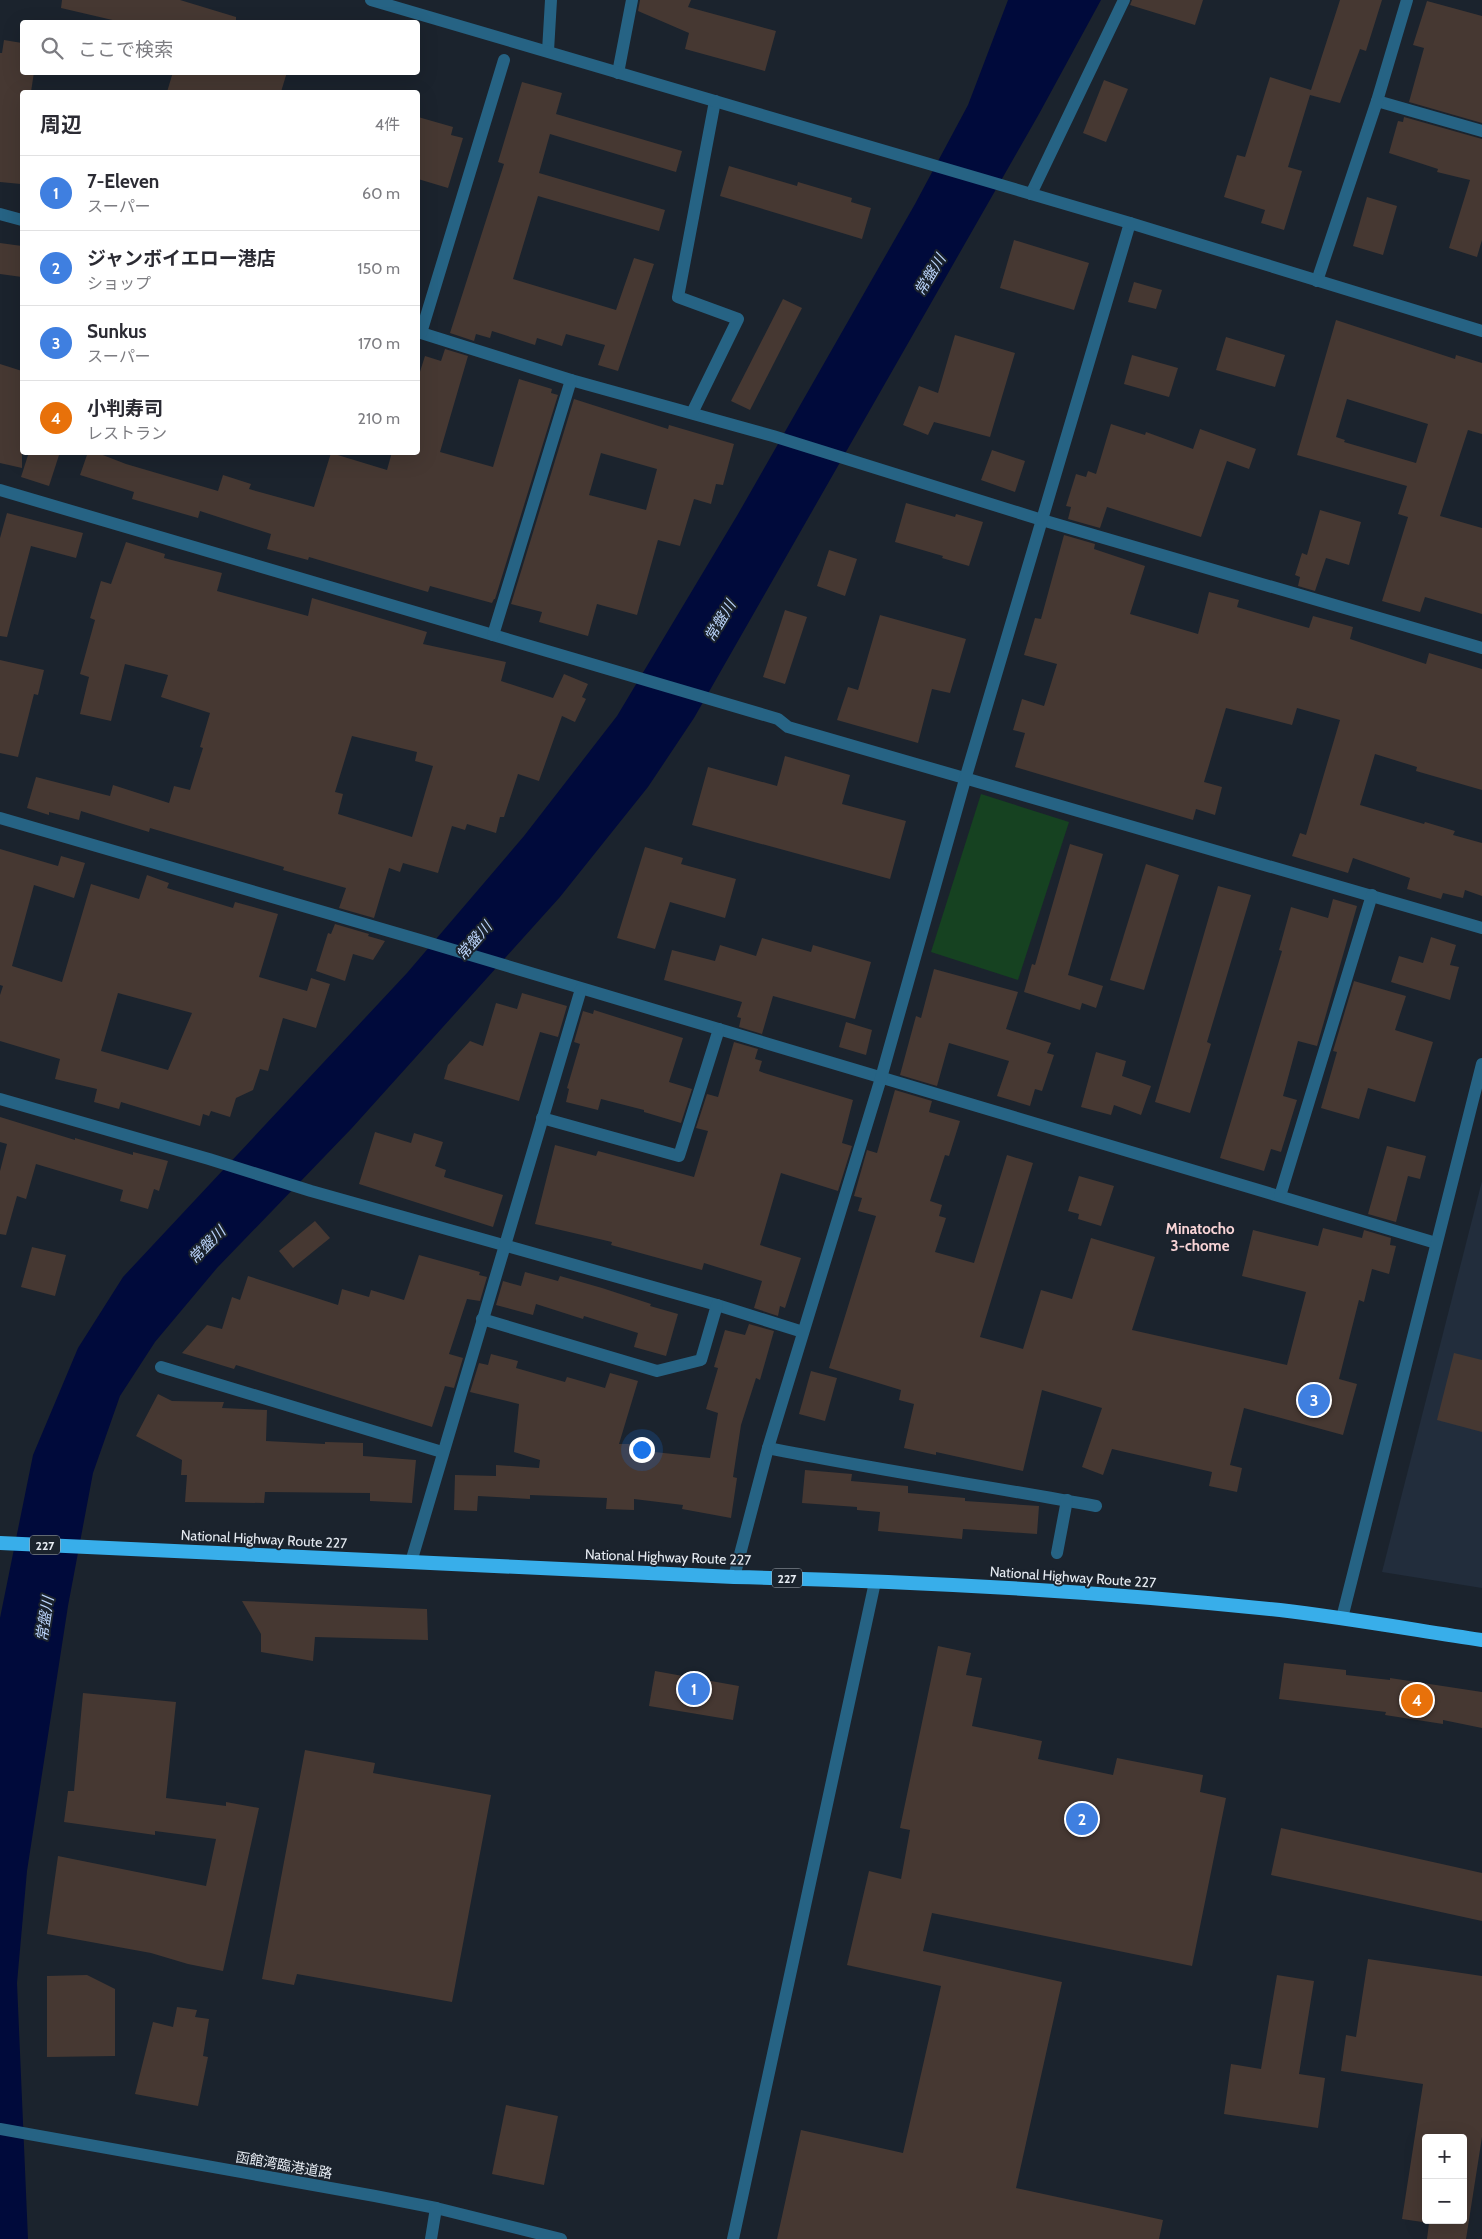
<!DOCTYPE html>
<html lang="ja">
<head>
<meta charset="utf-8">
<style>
  body { margin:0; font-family:Cabin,"Noto Sans JP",sans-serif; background:#f7f7f7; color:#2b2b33 }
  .controls { position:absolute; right:15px; bottom:15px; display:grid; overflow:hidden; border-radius:5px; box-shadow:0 5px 20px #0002 }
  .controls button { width:45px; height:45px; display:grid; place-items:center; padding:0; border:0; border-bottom:1px solid #e1e1e2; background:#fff; color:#2b2b33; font:25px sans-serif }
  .you { position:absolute; left:641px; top:1449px; width:18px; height:18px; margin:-12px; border:4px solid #fff; border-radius:50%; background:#1a73e8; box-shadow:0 0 0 8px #1a73e833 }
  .badge { display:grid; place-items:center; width:32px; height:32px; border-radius:50%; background:#855d64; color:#fff; font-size:16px; font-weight:700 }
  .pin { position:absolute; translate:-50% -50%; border:2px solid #fff; box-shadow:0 1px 5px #0006 }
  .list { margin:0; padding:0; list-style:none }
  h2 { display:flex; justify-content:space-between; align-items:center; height:65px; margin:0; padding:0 20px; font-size:21px }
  h2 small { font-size:16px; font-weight:400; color:#7c7c81 }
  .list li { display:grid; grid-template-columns:32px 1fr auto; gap:15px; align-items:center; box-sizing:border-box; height:75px; padding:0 20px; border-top:1px solid #e1e1e2 }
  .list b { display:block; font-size:19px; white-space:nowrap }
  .list p { margin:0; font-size:16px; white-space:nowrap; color:#7c7c81 }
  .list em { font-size:16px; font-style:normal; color:#7c7c81 }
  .icon { flex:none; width:28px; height:28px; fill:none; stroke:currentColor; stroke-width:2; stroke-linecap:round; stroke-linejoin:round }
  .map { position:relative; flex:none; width:1482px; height:2239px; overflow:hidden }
  .search { position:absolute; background:#fff; box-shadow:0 5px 20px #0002; left:20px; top:20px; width:400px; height:55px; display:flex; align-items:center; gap:12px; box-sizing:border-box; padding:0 18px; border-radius:5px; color:#7c7c81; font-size:19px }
  .panel { position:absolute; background:#fff; box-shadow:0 5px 20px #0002; left:20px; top:90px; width:400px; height:365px; border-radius:5px }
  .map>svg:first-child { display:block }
  .built { fill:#222d3c }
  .green { fill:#164221 }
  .water { fill:#000a3b }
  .building { fill:#463832; fill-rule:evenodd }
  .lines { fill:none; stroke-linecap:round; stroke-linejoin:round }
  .minor { stroke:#266384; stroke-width:12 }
  .tertiary { stroke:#266384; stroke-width:12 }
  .trunk { stroke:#38aeea; stroke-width:14 }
  .labels { text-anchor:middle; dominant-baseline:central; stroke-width:4; stroke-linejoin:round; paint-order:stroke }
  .shield { fill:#1b232d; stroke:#a9afb7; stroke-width:1 }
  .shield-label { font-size:12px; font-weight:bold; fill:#e6ebf2 }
  .street-label { font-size:14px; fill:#e6ebf2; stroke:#1b232d }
  .water-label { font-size:15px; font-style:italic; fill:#bbd4fb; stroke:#1b232d }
  .neighbourhood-label { font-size:15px; font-weight:bold; fill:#f8d4d6; stroke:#1b232d }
</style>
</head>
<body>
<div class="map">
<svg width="1482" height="2239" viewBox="0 0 1482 2239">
  <rect width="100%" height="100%" fill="#1b232d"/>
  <path class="built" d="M1482,1181V1588L1382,1572Z"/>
  <path class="green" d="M981,794L1069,822L1018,980L931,952Z"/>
  <path class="water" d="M1008,0H1101L1039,114L694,718L648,787L560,897L352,1128L217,1268L155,1342L120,1396L93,1473L68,1606L27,1871L17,1983L28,2239H0V1618L33,1455L78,1348L123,1277L407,973L524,836L617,716L738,514L915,204L968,105Z"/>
  <g class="building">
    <path d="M62,0H180L236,17V22H121L61,8Z"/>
    <path d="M640,0H691L688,7L776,31L765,71L685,49L689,33L638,11Z"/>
    <path d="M1132,0H1203L1195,25L1130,5Z"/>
    <path d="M1340,0H1382L1366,51L1360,49L1340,103L1310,95L1288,167L1302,171L1284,230L1261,223L1265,210L1224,197L1237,155L1245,157L1270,77L1311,90Z"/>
    <path d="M1427,1L1482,16V123L1409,102L1424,48L1413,45Z"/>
    <path d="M4,40L22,43V72H34L31,92H22L21,184L0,182V53H2Z"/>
    <path d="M173,72H287L281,92H167Z"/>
    <path d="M1104,80L1128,89L1106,142L1083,133Z"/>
    <path d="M522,82L562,93L556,114L682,151L676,172L550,134L539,173L665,210L659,231L538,196L513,279L616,310L634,258L654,264L618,371L598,365L605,345L566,334L562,346L537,338L535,345L492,331L490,338L476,334L474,341L450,333L504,164L498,162Z"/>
    <path d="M418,117L453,127L451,135L463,138L448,188L418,179Z"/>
    <path d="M1404,117L1482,139V240L1477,257L1449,248L1470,180L1437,172L1438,169L1389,153L1398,121L1403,122Z"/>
    <path d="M729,166L797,186L798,182L852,198L851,202L871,208L862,239L720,196Z"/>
    <path d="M1367,197L1397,206L1383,255L1353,246Z"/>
    <path d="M1014,240L1089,263L1074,310L1000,288Z"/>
    <path d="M0,243L22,246V277L0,274Z"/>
    <path d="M1134,282L1162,290L1156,309L1128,302Z"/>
    <path d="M783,299L802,308L750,410L731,401Z"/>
    <path d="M1336,320L1455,359L1456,355L1482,363V434L1468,430L1440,516L1482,528V614L1425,597L1420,612L1382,601L1408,517L1398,514L1407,486L1297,455ZM1347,399L1428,424L1416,463L1344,442L1345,440L1336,437Z"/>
    <path d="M955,335L1015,353L990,437L934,422L928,435L903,425L919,386L938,393Z"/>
    <path d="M1226,337L1285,355L1275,387L1216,370Z"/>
    <path d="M445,349L468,356L440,452L493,467L519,379L552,389L551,393L558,395L495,599H494L492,603L430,586L428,592L309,557L308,560L267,549L271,534L200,511L198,518L132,499L134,492L80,475L88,452H95L126,464L218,491L223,475L251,484L249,489L314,507L331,453L387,470L392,452H418V378L425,356L441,361Z"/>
    <path d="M1132,355L1178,368L1169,397L1124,384Z"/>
    <path d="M0,364L22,371V468L0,463Z"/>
    <path d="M574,399L668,429L669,425L734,444L723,485L716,484L711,504L694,499L680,546L658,540L637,615L597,604L588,636L539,622L542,612L511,604ZM601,453L657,469L646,510L589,495Z"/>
    <path d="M1111,424L1145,435L1146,432L1193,449L1200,429L1256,449L1249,469L1227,461L1201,537L1107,507L1100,528L1068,519L1071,507L1066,506L1076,474L1086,477L1088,471L1096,474Z"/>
    <path d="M992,450L1025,461L1015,492L981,480Z"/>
    <path d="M29,452H60L49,486L21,477Z"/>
    <path d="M906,503L955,517L956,514L983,522L969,566L942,558L943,556L895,542Z"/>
    <path d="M1320,510L1361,522L1349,565L1326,558L1315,591L1298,586L1300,577L1295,575L1302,553L1307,555Z"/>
    <path d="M7,513L83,533L76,558L31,546L7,637L0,636V538Z"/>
    <path d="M1064,535L1095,544L1094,549L1145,566L1130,614L1198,634L1209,592L1239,600L1237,607L1309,628L1313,616L1353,627L1350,639L1426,664L1429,653L1482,669V790L1416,771L1417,767L1375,754L1360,805L1424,824L1425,822L1455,831L1453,835L1482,843V896L1465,890L1463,898L1443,893L1441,899L1407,889L1410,878L1353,858L1348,873L1292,856L1300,833L1306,835L1340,720L1297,708L1292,725L1226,708L1204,782L1222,787L1215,815L1196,809L1193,820L1015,767L1025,733L1013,730L1022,699L1044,706L1057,664L1024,655L1035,618L1041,619Z"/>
    <path d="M126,542L165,554L164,558L222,573L217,591L308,616L312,598L427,632L423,644L506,662L501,681L553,698L564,674L588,684L582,697L586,699L575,722L562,716L539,781L518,774L504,817H500L496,833L467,824L465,830L452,826L438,873L403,863L400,872L389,868L374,918L339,908L346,888L283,870L284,867L150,828L149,832L81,811L79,820L49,812V815L27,808L36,777L110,796L113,785L169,803L174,786L190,790L203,748L200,747L210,713L161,697L168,675L125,664L111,721L80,714L89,677L80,674L95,620L90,618L101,581L111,584ZM352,736L417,752L415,761L433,766L412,837L338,814L343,794L335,792Z"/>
    <path d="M829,550L857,559L845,596L817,586Z"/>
    <path d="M785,610L807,617L785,684L763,677Z"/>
    <path d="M880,615L966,639L950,693L932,689L918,743L837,720L848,687L858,690Z"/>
    <path d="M0,660L44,670L38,695L34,694L18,757L0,753Z"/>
    <path d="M785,756L850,775L842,804L906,821L890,879L692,825L708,767L777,786Z"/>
    <path d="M1070,844L1103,854L1068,975L1103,986L1096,1008L1082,1003L1080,1010L1024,992L1032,964L1035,965Z"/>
    <path d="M645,847L683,858L681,864L736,879L725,918L670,902L655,949L617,938Z"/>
    <path d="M0,849L58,866L61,856L85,863L74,898L34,885L12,966L62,982L91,884L139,899L147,875L169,883L167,888L233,908L235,902L278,914L259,977L307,991L311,978L330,984L316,1028L283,1018L268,1071L260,1069L253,1090L236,1098L230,1117L211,1111L209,1116L203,1114L200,1126L121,1102L119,1109L94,1102L97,1089L55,1079L60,1059L0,1041V995L3,986L0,985ZM118,993L192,1013L168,1070L101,1051Z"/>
    <path d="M1146,864L1179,875L1144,990L1110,980Z"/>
    <path d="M1218,886L1251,895L1207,1042L1211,1044L1190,1113L1155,1102Z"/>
    <path d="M1333,899L1357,906L1317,1046L1298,1041L1283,1096L1297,1100L1281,1152L1271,1149L1264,1171L1220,1158L1282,951L1279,950L1291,907L1328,918Z"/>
    <path d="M335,924L369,934L368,936L385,941L373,960L353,954L345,981L316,971L328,933L331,934Z"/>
    <path d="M1431,937L1456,945L1450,965L1459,967L1450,1000L1391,982L1399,956L1423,963Z"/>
    <path d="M762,938L811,952L813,945L871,962L855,1019L773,996L762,1034L739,1027L741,1018L737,1017L742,1002L664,980L672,950L715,961L720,945L756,956Z"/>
    <path d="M934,969L1018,992L1006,1029L1051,1043L1047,1053L1054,1055L1042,1091L1035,1089L1030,1106L997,1096L1009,1061L949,1043L937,1086L900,1075L916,1016L921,1018Z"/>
    <path d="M1354,981L1406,996L1395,1030L1433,1042L1415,1102L1368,1088L1359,1119L1321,1108L1337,1052L1333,1051Z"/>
    <path d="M522,993L567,1006L558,1037L540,1032L519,1101L444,1079L448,1065L470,1041L483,1046L496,1003L517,1009Z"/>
    <path d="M594,1010L683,1038L669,1082L692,1089L681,1123L644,1112V1110L601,1099L598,1110L566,1102L569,1089L567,1088L580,1044L574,1042L583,1011L593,1014Z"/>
    <path d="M846,1022L872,1030L866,1055L839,1047Z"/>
    <path d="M734,1042L758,1049L755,1059L762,1061L759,1071L764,1073L853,1100L842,1143L852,1146L838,1191L781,1173L760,1245L801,1258L785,1308L780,1306L778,1316L754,1308L762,1281L704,1263L702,1270L611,1245L612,1242L535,1224L555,1145L596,1156L598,1151L694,1177L708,1131L696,1128L707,1094L718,1097Z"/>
    <path d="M1096,1052L1126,1061L1122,1076L1151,1086L1141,1115L1114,1105L1111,1115L1081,1107Z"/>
    <path d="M895,1090L932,1101L929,1112L960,1121L949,1156L945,1155L930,1201L942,1205L939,1216L946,1218L935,1252L974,1263L1007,1155L1033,1163L980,1337L1023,1349L1041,1290L1072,1299L1091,1238L1155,1257L1132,1330L1287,1365L1306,1292L1242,1276L1253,1230L1318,1246L1323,1228L1362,1238L1364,1230L1391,1238L1390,1245L1396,1246L1389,1274L1372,1269L1364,1302L1359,1300L1339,1379L1357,1384L1343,1435L1244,1408L1230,1465L1242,1468L1237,1492L1209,1486L1212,1472L1112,1449L1103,1475L1082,1467L1102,1408L1042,1390L1023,1471L936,1452V1455L904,1448L914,1404L899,1400L901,1390L829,1368L876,1216L858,1211L862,1198L854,1196L867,1150L877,1153Z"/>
    <path d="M0,1117L75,1140V1138L133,1155V1152L168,1161L159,1191L154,1189L148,1209L120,1201L123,1190L36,1164L26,1199L17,1196L6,1235L0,1234V1171L7,1144L0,1142Z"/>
    <path d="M375,1132L411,1143L414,1133L443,1142L435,1166L446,1170L444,1177L503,1195L493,1227L359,1184Z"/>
    <path d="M1387,1146L1426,1156L1420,1179L1408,1176L1396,1222L1368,1214Z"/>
    <path d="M1079,1176L1114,1186L1101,1226L1078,1219L1079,1214L1068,1211Z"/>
    <path d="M315,1221L330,1238L293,1268L279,1251Z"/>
    <path d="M32,1247L66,1255L55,1296L21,1287Z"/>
    <path d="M419,1255L480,1272L479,1275L487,1277L480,1301L467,1299L449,1354L463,1358L454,1388L445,1386L432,1427L236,1365L234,1369L182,1353L207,1325L222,1329L232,1297L240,1300L248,1276L338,1305L342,1289L369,1297L371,1290L404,1300Z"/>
    <path d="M525,1272L558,1281L560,1276L602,1288L651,1304L650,1306L678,1314L666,1356L634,1347L638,1333L584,1316L583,1319L536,1304L533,1315L496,1305L503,1281L521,1286Z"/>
    <path d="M749,1324L774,1331L760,1380L756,1378L741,1425L733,1477L737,1478L731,1518L682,1509L683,1505L634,1499V1510L606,1509L607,1498L530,1495V1499L478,1496L477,1511L454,1510L455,1475L496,1476V1465L539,1468L540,1460L514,1452L519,1404L470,1392L479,1363L488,1365L491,1354L518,1361L516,1368L565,1382L567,1377L605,1388L610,1373L638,1381L619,1444H636V1450L710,1458L718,1413L706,1409L718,1368L714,1367L725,1330L745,1335Z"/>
    <path d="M1454,1353L1482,1360V1432L1437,1420Z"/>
    <path d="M811,1371L837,1378L825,1421L799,1414Z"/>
    <path d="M158,1394L172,1401L224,1402L222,1408L267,1410L266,1441L325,1444V1442L363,1443V1456L416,1460L412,1503L370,1501V1493L265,1492L264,1503L185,1502L187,1475H181L182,1460L136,1436Z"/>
    <path d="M805,1470L852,1474L851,1481L908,1486V1493L965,1498V1501L1039,1506L1037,1534L963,1529L962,1539L878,1531L880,1512L857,1510V1507L802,1503Z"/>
    <path d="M242,1601L427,1609L428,1640L315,1637L313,1661L261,1652V1634Z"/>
    <path d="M938,1646L971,1653L966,1675L982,1678L972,1726L1042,1741L1038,1759L1113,1775L1117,1758L1203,1775L1200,1792L1226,1798L1192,1966L932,1913L923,1951L1062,1982L1016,2188L1163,2220L1159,2239H777L801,2130L903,2153L941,1986L847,1965L869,1871L901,1879L910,1830L900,1828Z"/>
    <path d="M1284,1663L1346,1670V1675L1390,1680V1678L1482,1692V1728L1443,1720V1724L1385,1715L1386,1712L1279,1699Z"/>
    <path d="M655,1671L739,1686L733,1720L649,1706Z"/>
    <path d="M83,1693L176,1702L166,1798L226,1806V1802L259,1808L223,1971L188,1964L151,1953L47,1934L58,1856L206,1886L216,1839L155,1831V1835L64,1822L68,1791H74Z"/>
    <path d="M305,1750L375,1763L373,1773L491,1795L452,2002L297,1974L294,1985L262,1979Z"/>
    <path d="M1281,1828L1482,1873V1921L1271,1875Z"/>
    <path d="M1368,1959L1482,1976V2137L1466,2239H1427L1429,2223L1402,2219L1423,2084L1341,2071L1346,2035L1356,2037ZM1426,2138H1463V2220H1426Z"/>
    <path d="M87,1975L115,1989V2056L47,2057V1976Z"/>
    <path d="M1277,1975L1314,1981L1299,2074L1325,2078L1318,2128L1224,2114L1231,2064L1261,2069Z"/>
    <path d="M177,2007L197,2010L195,2017L209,2019L203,2056L208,2057L198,2106L135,2094L153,2022L173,2027Z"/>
    <path d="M506,2105L558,2116L544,2185L492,2174Z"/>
  </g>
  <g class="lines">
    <g class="minor">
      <path d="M548,51L551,0"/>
      <path d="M618,73L632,0"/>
      <path d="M1377,101L1482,131"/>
      <path d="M1031,194L1124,0"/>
      <path d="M0,214L22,220"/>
      <path d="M1317,281L1377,101L1407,0"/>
      <path d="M418,332L571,380L773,436L1042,520L1482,648"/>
      <path d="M421,333L504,60"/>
      <path d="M692,413L738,319L678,297L715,101"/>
      <path d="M0,490L778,719L788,727L1482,928"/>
      <path d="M493,635L571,380"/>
      <path d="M0,818L420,940L1436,1243"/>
      <path d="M0,1099L209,1159L311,1191L717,1305L803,1332"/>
      <path d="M542,1118L679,1156L719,1029"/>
      <path d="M1280,1196L1372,895"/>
      <path d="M482,1319L657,1371L701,1360L717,1305"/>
      <path d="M161,1367L442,1452"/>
      <path d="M768,1448C877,1470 987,1486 1096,1506"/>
      <path d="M1057,1553L1067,1500"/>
      <path d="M411,1562L581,989"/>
      <path d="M734,1577L768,1448L881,1078L966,776L1130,223"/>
    </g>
    <g class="tertiary">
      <path d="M371,0L1130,223L1482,331"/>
      <path d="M1342,1618L1482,1064"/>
      <path d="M0,2129L375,2196L436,2208L561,2239"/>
      <path d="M431,2239L436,2208"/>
      <path d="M733,2239L875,1582"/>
    </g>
    <path class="trunk" d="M0,1543L734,1577C916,1581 1099,1591 1280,1610C1348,1618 1415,1630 1482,1640"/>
  </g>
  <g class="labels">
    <g class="shield">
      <rect x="30" y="1535.5" width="30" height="19" rx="4"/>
      <rect x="772" y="1568.5" width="30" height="19" rx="4"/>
    </g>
    <g class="shield-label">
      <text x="45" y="1545">227</text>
      <text x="787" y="1578">227</text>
    </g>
    <g class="street-label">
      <text transform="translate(264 1539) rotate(3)">National Highway Route 227</text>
      <text transform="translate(668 1557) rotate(2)">National Highway Route 227</text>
      <text transform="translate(1073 1577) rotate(4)">National Highway Route 227</text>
      <text transform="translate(284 2165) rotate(10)">函館湾臨港道路</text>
    </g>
    <g class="water-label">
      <text transform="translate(930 275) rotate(-59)">常盤川</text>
      <text transform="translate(720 621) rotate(-59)">常盤川</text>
      <text transform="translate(474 941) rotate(-49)">常盤川</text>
      <text transform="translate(207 1245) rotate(-45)">常盤川</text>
      <text transform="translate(45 1619) rotate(-81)">常盤川</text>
    </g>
    <g class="neighbourhood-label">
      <text x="1200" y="1229">Minatocho<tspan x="1200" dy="17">3-chome</tspan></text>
    </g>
  </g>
</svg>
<div class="controls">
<button>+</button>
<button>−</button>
</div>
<div class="you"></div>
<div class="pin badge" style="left:694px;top:1689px;background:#3f7fe0">1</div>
<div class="pin badge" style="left:1082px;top:1819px;background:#3f7fe0">2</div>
<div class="pin badge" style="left:1314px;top:1400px;background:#3f7fe0">3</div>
<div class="pin badge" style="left:1417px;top:1700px;background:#e8710a">4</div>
<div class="search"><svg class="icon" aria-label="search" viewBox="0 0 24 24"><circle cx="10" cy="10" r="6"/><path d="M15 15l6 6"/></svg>ここで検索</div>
<section class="panel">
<h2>周辺<small>4件</small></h2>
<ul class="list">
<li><span class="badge" style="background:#3f7fe0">1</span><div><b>7-Eleven</b><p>スーパー</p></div><em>60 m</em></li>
<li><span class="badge" style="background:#3f7fe0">2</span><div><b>ジャンボイエロー港店</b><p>ショップ</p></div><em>150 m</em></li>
<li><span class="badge" style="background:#3f7fe0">3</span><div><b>Sunkus</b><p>スーパー</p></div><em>170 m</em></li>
<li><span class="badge" style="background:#e8710a">4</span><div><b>小判寿司</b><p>レストラン</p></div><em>210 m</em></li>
</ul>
</section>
</div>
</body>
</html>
